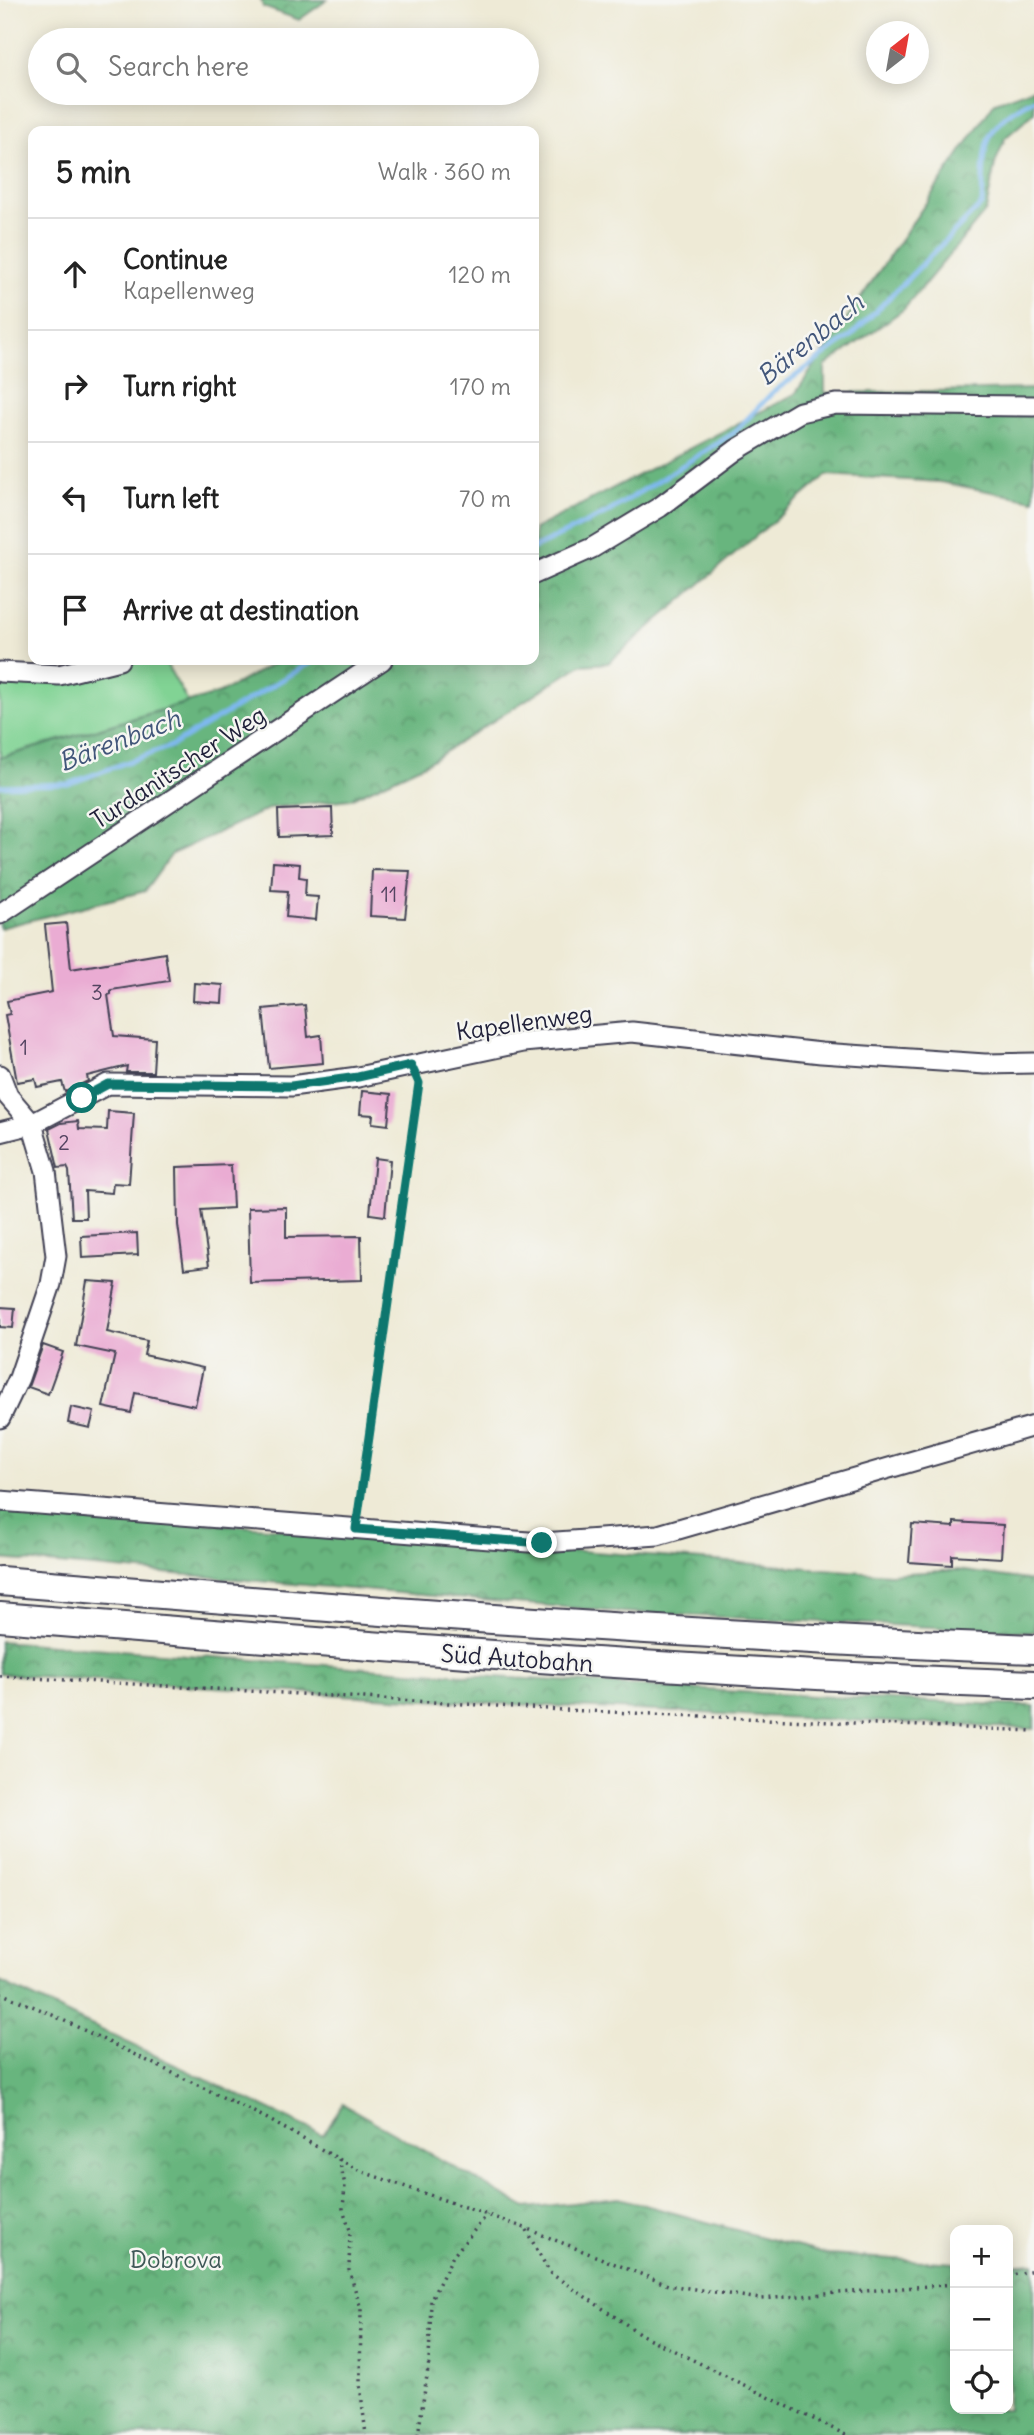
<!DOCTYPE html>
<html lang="en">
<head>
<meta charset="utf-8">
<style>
  body { margin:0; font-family:Delius,sans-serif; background:#f2f2f2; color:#222 }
  .controls { position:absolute; right:21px; bottom:21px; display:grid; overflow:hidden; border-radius:14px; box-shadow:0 4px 18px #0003 }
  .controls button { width:63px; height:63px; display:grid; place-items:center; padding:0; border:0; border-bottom:2px solid #e0e0e0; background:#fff; color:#222; font:35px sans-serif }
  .compass { position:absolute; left:866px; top:21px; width:63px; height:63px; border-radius:50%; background:#fff; box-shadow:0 4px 18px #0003; rotate:31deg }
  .stop { position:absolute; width:21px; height:21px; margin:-16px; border:5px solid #0f766e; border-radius:50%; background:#fff }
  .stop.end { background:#0f766e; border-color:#fff; box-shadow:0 2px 7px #0008 }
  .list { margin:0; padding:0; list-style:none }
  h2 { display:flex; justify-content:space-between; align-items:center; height:91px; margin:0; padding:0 28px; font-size:30px }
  h2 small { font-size:23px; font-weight:400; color:#767676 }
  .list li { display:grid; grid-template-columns:46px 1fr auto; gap:21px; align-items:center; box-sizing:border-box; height:112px; padding:0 28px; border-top:2px solid #e0e0e0 }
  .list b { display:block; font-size:26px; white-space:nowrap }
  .list p { margin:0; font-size:23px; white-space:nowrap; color:#767676 }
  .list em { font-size:23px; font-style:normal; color:#767676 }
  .icon { flex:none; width:38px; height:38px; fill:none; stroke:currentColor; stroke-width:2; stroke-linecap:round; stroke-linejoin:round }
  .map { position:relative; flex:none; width:1034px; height:2435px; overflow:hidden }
  .search { position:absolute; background:#fff; box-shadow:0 4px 18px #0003; left:28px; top:28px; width:511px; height:77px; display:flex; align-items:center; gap:18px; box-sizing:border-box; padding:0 24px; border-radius:38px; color:#767676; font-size:26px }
  .panel { position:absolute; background:#fff; box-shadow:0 4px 18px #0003; left:28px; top:126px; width:511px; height:539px; border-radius:14px }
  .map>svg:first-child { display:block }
  .green { fill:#81d394; stroke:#527a68; stroke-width:2 }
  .forest { fill:url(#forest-crowns); stroke:#456c5c; stroke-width:2 }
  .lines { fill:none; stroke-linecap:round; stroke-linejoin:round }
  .stream { stroke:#7eb8ef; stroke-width:5 }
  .building { fill:#eaacd3 }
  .minor-casing { stroke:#414052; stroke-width:23 }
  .highway-casing { stroke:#414052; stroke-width:32 }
  .path { stroke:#414052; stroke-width:3.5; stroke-dasharray:2 5; stroke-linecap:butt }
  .minor { stroke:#fff; stroke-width:19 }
  .highway { stroke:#fff; stroke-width:28 }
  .route { stroke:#0f766e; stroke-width:9 }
  .labels { text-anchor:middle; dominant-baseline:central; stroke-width:5; stroke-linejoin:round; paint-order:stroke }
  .number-label { font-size:21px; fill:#544461 }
  .street-label { font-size:24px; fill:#22223b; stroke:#f6f6f2 }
  .park-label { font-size:24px; fill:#3e5756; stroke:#f6f6f2 }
  .water-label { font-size:26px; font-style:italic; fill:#42567a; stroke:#f6f6f2 }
</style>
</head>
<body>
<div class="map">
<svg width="1034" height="2435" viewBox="0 0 1034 2435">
  <defs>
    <pattern id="forest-crowns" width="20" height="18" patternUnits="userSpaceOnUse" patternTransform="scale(1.75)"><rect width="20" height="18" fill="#68b57e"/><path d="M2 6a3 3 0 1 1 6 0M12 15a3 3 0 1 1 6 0" fill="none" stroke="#559368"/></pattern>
  </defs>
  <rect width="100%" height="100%" fill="#f6f6f2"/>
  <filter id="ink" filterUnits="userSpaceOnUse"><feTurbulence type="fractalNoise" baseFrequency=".0143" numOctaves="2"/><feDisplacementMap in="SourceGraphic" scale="14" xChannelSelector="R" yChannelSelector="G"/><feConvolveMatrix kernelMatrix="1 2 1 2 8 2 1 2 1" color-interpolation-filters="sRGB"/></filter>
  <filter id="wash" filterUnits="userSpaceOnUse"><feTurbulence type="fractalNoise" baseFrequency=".00686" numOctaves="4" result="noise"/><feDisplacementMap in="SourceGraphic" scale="28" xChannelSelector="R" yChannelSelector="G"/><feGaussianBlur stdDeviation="1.57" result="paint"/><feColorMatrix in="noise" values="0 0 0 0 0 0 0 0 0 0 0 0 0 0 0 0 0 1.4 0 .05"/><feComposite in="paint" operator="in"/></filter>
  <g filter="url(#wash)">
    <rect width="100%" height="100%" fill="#eeead6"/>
    <path class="green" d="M139,660H164L188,702L0,758V680C53,681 90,683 139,660Z"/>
    <g class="forest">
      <path d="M261,0H327L299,20L263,7Z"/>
      <path d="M1034,88V113L1005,138L995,164L986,211L904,309L825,366V393L1034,389V500L940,482L827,475L608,663L581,665L427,763L350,799L270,808L172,854L145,891L0,928V758L220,693L280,660H534V529L795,394L995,102Z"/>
      <path d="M0,1508L890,1574L958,1570L1034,1581V1632L619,1612L0,1559Z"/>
      <path d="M0,1641C345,1667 689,1693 1034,1706V1729L425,1700L0,1674Z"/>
      <path d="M0,1982L323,2135L343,2104L526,2208L619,2198L828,2255L955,2263V2409H1008V2265L1034,2263V2435H0Z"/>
    </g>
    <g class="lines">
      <g class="stream">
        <path d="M534,548L605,514L734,433L772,393L852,335L982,204C985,146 978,128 1034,99"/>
        <path d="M0,786L68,784L171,746L315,660"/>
      </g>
    </g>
    <g id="blocks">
      <g class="building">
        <path d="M332,808L333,835L279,837L278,810Z"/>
        <path d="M273,862L300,864L299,877L306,878L305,896L318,897L316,920L286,917L288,891L271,890Z"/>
        <path d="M372,870L410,871L405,918L370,916Z"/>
        <path d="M66,923L71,969L165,953L169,981L111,990V994L108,995L114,1036L155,1039L153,1072H126L127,1066L87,1076L88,1081L65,1092L62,1082L37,1087L35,1079L17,1082L5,1015L10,1014L7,1001L52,992L45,925Z"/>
        <path d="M194,983L223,985L222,1003L193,1001Z"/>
        <path d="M305,1005L308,1037L321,1035L323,1063L269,1068L263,1009Z"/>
        <path d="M362,1091L391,1094L388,1125L372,1123L373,1115L360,1114Z"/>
        <path d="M108,1111L134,1113L129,1184L113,1183L112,1193L85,1191L86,1218H72L69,1171L67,1167L58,1168L49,1129L61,1123L78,1121L79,1129L107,1130Z"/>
        <path d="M375,1158L390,1160L385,1216L370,1214Z"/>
        <path d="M231,1165L233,1208L201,1210L209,1266L184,1269L178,1225L177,1167Z"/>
        <path d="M286,1207V1237L361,1236L362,1280L250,1283L248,1208Z"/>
        <path d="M137,1233L138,1255L82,1258L81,1236Z"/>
        <path d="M87,1281L116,1283L107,1332L147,1341L144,1355L203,1368L195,1406L135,1393L131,1413L103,1407L115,1354L76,1346Z"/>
        <path d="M0,1307L15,1308L13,1328L0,1327Z"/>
        <path d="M43,1345L63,1352L48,1394L28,1387Z"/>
        <path d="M71,1407L94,1412L90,1428L68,1423Z"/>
        <path d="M954,1522L1003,1525L1001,1558L952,1555V1565L909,1562L912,1524L954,1527Z"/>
      </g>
    </g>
  </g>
  <g filter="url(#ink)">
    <use href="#blocks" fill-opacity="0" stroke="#414052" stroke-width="2"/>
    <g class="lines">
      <defs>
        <g id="minor">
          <path d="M534,574L592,548L660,507L736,450L800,412L836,404L1034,406"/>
          <path d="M0,672L59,675L119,660"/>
          <path d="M0,914L382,660"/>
          <path d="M0,1075L8,1096L32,1124L46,1171L56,1256L51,1284L19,1378L0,1418"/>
          <path d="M0,1132L32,1124L108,1084L291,1086L358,1077L523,1042L632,1032L821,1053L985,1064L1034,1063"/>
          <path d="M0,1501L542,1543L658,1535L1034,1426"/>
        </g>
        <g id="highway">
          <path d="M0,1581C344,1609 689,1636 1034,1649"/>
          <path d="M0,1617C345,1645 689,1672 1034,1685"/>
        </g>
      </defs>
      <use href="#minor" class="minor-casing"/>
      <use href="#highway" class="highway-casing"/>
      <g class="path">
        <path d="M359,1513L418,1081"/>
        <path d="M0,1676L564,1710L1034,1731"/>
        <path d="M0,1993L42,2010L264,2117L360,2171L525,2228L668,2285L761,2299L955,2284"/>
        <path d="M339,2159L345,2185L343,2209L350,2230L349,2270L361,2309L360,2385L366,2435"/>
        <path d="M526,2230L550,2273L642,2335L846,2435"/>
        <path d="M1008,2276L1034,2270"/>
        <path d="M418,2435L429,2362L431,2299L453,2256L487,2215"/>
      </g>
      <use href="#minor" class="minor"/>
      <use href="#highway" class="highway"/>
    </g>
  </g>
  <g class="lines" filter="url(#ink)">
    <path class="route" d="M82,1098L108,1084L291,1086L358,1077L411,1065L419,1083L356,1529L542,1543"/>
  </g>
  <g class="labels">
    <g class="number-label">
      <text x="389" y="894">11</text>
      <text x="97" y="992">3</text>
      <text x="24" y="1047">1</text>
      <text x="64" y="1142">2</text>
    </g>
    <g class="street-label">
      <text transform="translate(178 767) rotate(-33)">Turdanitscher Weg</text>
      <text transform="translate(524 1022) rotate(-8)">Kapellenweg</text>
      <text transform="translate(517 1658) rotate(4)">Süd Autobahn</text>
    </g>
    <g class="park-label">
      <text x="176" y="2259">Dobrova</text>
    </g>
    <g class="water-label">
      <text transform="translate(810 339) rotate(-39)">Bärenbach</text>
      <text transform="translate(119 740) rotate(-21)">Bärenbach</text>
    </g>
  </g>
</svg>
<div class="controls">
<button>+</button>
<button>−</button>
<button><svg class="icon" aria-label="locate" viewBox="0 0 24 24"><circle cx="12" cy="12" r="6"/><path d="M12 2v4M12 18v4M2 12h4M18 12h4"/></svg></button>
</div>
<svg class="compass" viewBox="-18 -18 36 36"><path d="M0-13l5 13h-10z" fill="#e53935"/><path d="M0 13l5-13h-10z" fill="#767676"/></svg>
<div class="stop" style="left:82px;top:1098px"></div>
<div class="stop end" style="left:542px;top:1543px"></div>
<div class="search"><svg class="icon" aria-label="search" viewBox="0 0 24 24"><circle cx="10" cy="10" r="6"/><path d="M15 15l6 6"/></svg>Search here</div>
<section class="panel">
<h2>5 min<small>Walk · 360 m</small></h2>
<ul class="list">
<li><svg class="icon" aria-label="ahead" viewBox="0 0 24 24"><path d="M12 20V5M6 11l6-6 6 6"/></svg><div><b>Continue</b><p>Kapellenweg</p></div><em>120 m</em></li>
<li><svg class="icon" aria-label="right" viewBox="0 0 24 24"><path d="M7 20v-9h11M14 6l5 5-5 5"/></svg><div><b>Turn right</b></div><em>170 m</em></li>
<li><svg class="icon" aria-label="left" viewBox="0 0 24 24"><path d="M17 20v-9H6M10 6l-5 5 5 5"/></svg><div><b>Turn left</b></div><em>70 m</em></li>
<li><svg class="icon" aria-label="arrive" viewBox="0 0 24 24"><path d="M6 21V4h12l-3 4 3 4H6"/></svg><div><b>Arrive at destination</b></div></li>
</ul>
</section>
</div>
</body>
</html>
